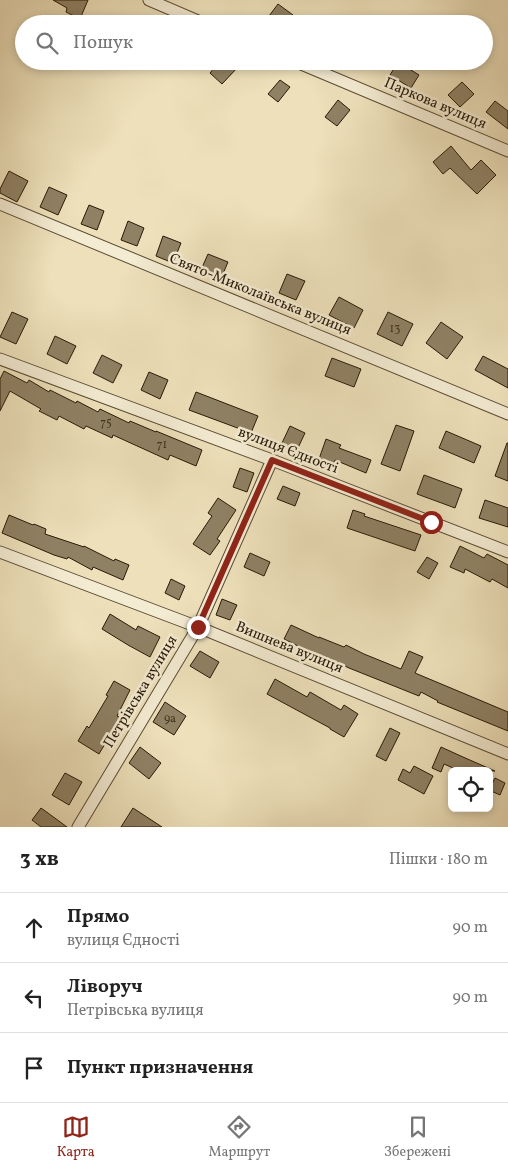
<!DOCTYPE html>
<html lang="uk">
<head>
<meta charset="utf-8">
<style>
  body { margin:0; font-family:Vollkorn,serif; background:#f6f6f6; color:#222 }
  .controls { position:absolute; right:15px; bottom:15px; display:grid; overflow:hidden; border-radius:8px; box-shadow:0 2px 8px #0003 }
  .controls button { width:45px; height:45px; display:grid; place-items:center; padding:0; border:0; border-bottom:1px solid #e0e0e0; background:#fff; color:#222; font:25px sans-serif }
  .stop { position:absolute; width:15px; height:15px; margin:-11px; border:4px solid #8f2418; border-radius:50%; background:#fff }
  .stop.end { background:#8f2418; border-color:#fff; box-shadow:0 1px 5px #0008 }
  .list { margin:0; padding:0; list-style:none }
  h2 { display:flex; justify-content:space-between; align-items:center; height:65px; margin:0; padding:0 20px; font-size:21px }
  h2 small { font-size:16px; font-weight:400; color:#767676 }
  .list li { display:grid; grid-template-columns:32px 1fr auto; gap:15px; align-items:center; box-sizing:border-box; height:70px; padding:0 20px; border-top:1px solid #e0e0e0 }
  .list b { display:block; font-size:19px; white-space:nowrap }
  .list p { margin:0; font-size:16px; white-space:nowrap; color:#767676 }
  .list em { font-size:16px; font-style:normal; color:#767676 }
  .icon { flex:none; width:28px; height:28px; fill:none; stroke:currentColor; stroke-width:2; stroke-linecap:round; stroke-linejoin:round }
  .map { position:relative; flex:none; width:508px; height:827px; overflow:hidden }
  .search { position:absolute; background:#fff; box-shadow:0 2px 8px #0003; left:15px; right:15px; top:15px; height:55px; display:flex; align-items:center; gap:12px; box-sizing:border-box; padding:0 18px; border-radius:28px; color:#767676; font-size:19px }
  .sheet { height:275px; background:#fff }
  nav { display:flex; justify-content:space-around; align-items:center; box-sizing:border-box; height:70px; border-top:1px solid #e0e0e0; background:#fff; font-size:14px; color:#767676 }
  nav a { display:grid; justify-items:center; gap:2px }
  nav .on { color:#8f2418 }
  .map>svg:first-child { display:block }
  .building { fill:#8f8164; stroke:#291a06 }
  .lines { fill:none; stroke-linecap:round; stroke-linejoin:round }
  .minor-casing { stroke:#5a4c33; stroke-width:13 }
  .minor { stroke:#f3ebd2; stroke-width:11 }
  .route { stroke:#8f2418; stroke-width:6 }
  .labels { text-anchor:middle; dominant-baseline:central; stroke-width:5; stroke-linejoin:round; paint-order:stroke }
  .number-label { font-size:12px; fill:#42341e }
  .street-label { font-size:15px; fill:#291a06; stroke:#f3ebd2 }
</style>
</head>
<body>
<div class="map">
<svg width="508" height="827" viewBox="0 0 508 827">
  <rect width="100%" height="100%" fill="#ede0ba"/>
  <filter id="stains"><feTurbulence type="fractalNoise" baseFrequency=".004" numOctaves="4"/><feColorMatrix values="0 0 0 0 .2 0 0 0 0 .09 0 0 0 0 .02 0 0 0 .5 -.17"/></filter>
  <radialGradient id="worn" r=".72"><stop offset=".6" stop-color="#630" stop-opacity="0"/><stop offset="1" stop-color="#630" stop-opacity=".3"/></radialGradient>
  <g class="building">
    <path d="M53,0H88L80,19L66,12L67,8Z"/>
    <path d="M278,4L293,15L286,24H271L266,20Z"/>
    <path d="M220,61H232L238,67L222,84L210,73Z"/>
    <path d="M398,62L419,75L411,88L390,75Z"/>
    <path d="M280,80L290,87L278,102L268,94Z"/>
    <path d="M462,82L474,94L460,107L448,95Z"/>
    <path d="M338,100L350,110L337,126L325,117Z"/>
    <path d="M495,101L508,111V129L486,112Z"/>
    <path d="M451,146L471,170L481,160L496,175L477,194L450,168L443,174L433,162Z"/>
    <path d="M9,171L28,181L17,202L0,193V189Z"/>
    <path d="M49,187L67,195L58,215L40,207Z"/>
    <path d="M89,205L104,211L97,230L81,224Z"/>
    <path d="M128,221L144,228L137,246L121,240Z"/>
    <path d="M163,236L181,243L173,263L156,256Z"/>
    <path d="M208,254L228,262L220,281L200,272Z"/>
    <path d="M287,274L305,281L296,300L279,293Z"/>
    <path d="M339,297L363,310L354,328L329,315Z"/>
    <path d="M12,312L28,319L16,344L0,337Z"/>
    <path d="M388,312L413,324L402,346L377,334Z"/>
    <path d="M441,322L463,337L447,359L426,343Z"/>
    <path d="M55,336L76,346L67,364L47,354Z"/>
    <path d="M102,355L122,365L113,383L93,373Z"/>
    <path d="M483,356L508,369V388L475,370Z"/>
    <path d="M332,358L361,369L354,387L325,376Z"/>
    <path d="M4,371L27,383L29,380L49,392L50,390L76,403L77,401L98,412L100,409L129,423L130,421L156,432V431L202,450L196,466L170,455L168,460L113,435L112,438L86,426L84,429L59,416L57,420L39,411L41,409L10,391L0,411V379Z"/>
    <path d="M149,372L168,380L160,399L141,390Z"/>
    <path d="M196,392L258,416L251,433L189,410Z"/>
    <path d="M396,425L414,431L400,471L381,464Z"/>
    <path d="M290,426L305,433L297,450L282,443Z"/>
    <path d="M446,431L481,446L474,463L439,448Z"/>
    <path d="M326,439L341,445L339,448L371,460L366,473L335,460L333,465L319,459Z"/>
    <path d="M507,443H508V481L495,476Z"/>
    <path d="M240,468L254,473L247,492L233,487Z"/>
    <path d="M424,475L462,489L455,508L417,494Z"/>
    <path d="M283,486L300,493L295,506L277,499Z"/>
    <path d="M218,498L236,510L217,539L220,541L210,555L193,544L212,516L208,513Z"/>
    <path d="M485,500L508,508V527L479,518Z"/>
    <path d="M353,510L365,514L364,516L421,535L415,551L347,528Z"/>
    <path d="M9,515L33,525L34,524L46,529L45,534L84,547V546L114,561L115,559L129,565L123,580L93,567L92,570L68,557L67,559L54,555L2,533Z"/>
    <path d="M460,546L484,558L487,554L508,565V588L492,579L490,582L465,569L464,573L450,567Z"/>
    <path d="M250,553L270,562L264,576L244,567Z"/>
    <path d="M427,557L438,563L429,579L417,572Z"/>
    <path d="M171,579L185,586L179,600L165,593Z"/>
    <path d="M222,599L237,605L230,620L216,615Z"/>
    <path d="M110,614L136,630L138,626L160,637L150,657L128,645L102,629Z"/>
    <path d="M291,625L319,638V637L344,647L346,645L364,654L401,669L409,651L423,657L415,673L508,712V731L437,702L438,701L421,692L419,696L349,668L326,657V659L314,654L284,639Z"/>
    <path d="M200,651L219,662L210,678L190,666Z"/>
    <path d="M275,679L307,697L310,692L341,710L344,705L358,714L344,737L330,729V728L267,694Z"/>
    <path d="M114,681L130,690L117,716L123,719L115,734L112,732L99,754L78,741L87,726L89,728L108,696L106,695Z"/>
    <path d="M165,702L186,716L174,735L153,722Z"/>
    <path d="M390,728L400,733L386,761L376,756Z"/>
    <path d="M140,747L161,763L149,779L129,763Z"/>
    <path d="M441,747L463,757L495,771H460L444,764L441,772L432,768Z"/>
    <path d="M414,766L433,776L424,794L398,780L403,769L410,773Z"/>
    <path d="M65,773L82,782L69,805L52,795Z"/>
    <path d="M495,778L505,783L500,795L489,790Z"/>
    <path d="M41,808L48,813L67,827H41L32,820Z"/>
    <path d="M133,808L162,827H121Z"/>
  </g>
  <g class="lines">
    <defs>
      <g id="minor">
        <path d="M149,0L205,24"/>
        <path d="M294,61L508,151"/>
        <path d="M0,204L508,414"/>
        <path d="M0,359L272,460L508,552"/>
        <path d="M0,552L198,627L508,754"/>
        <path d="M78,827L198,627L272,460"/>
      </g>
    </defs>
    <use href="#minor" class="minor-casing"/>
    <use href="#minor" class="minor"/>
  </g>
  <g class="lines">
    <path class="route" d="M198,627L272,460L431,522"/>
  </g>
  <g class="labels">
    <g class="number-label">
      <text x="395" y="329">13</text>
      <text x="106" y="423">75</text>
      <text x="162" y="445">71</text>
      <text x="170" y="719">9а</text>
    </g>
    <g class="street-label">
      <text transform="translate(435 104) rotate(23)">Паркова вулиця</text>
      <text transform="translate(260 295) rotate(22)">Свято-Миколаївська вулиця</text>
      <text transform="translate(288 451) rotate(21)">вулиця Єдності</text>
      <text transform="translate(289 648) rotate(22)">Вишнева вулиця</text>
      <text transform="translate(141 692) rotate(-59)">Петрівська вулиця</text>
    </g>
  </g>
  <rect width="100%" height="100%" filter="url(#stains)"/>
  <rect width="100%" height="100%" fill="url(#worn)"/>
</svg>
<div class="controls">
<button><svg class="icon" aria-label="locate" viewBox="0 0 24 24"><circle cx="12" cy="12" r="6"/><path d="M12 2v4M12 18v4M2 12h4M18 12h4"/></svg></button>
</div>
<div class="stop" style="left:431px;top:522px"></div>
<div class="stop end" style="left:198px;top:627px"></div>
<div class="search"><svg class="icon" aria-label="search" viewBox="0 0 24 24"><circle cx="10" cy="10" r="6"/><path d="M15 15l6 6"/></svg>Пошук</div>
</div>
<section class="sheet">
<h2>3 хв<small>Пішки · 180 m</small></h2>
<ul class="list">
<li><svg class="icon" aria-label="ahead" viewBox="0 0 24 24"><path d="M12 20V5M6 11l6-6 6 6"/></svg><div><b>Прямо</b><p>вулиця Єдності</p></div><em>90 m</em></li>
<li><svg class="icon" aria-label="left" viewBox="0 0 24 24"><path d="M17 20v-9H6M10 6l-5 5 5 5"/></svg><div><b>Ліворуч</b><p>Петрівська вулиця</p></div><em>90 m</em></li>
<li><svg class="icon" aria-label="arrive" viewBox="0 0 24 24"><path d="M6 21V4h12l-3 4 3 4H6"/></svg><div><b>Пункт призначення</b></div></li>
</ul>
</section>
<nav>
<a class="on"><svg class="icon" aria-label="map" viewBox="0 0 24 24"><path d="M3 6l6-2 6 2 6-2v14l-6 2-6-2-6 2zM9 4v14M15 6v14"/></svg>Карта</a>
<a><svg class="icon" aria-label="directions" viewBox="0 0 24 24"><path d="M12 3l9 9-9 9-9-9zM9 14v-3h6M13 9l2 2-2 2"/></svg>Маршрут</a>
<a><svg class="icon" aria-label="saved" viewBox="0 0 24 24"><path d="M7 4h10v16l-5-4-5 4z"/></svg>Збережені</a>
</nav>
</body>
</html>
